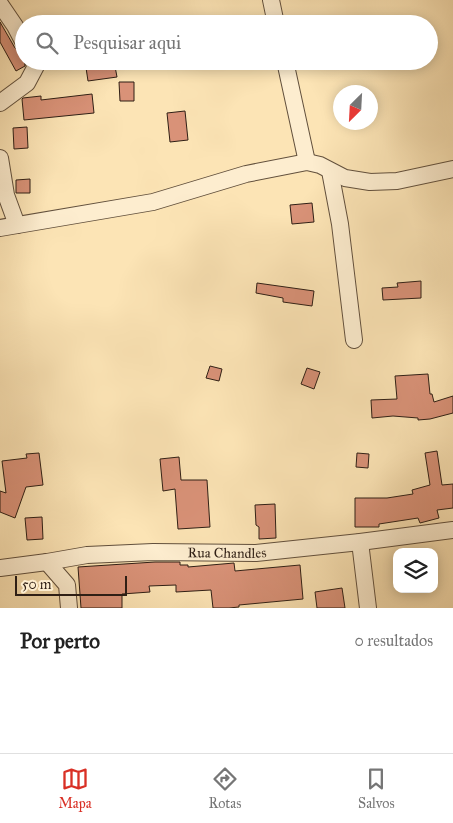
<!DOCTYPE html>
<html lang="pt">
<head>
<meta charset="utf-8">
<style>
  body { margin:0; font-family:"IM FELL Great Primer",serif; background:#f2f2f2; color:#222 }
  .controls { position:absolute; right:15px; bottom:15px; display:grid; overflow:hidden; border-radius:10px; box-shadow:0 2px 12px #0003 }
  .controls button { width:45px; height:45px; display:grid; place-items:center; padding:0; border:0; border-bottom:1px solid #e0e0e0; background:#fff; color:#222; font:25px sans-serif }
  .compass { position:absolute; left:333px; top:85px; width:45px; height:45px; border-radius:50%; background:#fff; box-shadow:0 2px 12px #0003; rotate:204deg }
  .scale { position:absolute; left:15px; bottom:12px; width:112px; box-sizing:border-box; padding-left:5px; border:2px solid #2f1f15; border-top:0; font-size:14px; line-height:18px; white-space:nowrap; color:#2f1f15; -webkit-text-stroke:4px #fdedcf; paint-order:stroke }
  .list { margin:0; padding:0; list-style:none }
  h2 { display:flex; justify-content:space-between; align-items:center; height:65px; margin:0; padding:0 20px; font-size:21px }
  h2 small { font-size:16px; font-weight:400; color:#767676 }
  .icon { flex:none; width:28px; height:28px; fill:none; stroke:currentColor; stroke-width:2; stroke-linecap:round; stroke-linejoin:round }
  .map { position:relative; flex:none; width:453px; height:608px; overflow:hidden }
  .search { position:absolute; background:#fff; box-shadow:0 2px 12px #0003; left:15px; right:15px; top:15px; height:55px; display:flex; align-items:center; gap:12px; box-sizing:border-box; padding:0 18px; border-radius:28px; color:#767676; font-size:19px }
  .sheet { height:145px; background:#fff }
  nav { display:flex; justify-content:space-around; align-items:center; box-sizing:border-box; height:70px; border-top:1px solid #e0e0e0; background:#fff; font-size:14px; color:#767676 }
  nav a { display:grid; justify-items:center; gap:2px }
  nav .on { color:#d93025 }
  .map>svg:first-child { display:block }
  .building { fill:#d99278; stroke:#2f1f15 }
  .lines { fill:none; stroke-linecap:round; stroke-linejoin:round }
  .minor-casing { stroke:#62503d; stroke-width:18 }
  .minor { stroke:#fdedcf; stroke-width:16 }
  .labels { text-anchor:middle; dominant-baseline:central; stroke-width:4.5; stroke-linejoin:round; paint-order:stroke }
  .street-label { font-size:14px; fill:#2f1f15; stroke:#fdedcf }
</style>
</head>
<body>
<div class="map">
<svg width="453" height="608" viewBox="0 0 453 608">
  <rect width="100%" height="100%" fill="#fce4b5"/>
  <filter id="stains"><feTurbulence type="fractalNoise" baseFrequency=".004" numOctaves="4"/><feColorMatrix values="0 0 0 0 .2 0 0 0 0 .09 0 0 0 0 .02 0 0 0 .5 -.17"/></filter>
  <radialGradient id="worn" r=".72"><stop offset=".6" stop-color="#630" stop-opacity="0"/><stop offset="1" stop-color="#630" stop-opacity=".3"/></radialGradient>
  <g class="building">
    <path d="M0,22L15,48L24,53L25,66L16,71L0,42Z"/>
    <path d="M85,61H114L117,77L88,81Z"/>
    <path d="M119,82H134V101H120Z"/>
    <path d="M92,94L94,113L24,120L22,99L23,98L41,96V100Z"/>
    <path d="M185,111L188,140L170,142L167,113Z"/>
    <path d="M27,127L28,148L14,149L13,128Z"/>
    <path d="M30,179V193H16V180Z"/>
    <path d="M312,203L314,222L292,224L290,205Z"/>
    <path d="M421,281V298L383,300L382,288L398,287L397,283Z"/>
    <path d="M257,283L314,291L312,306L283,302V298L256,293Z"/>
    <path d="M210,366L222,369L219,381L206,378Z"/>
    <path d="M307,368L320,372L314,389L301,384Z"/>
    <path d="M428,374L430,394H432L434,402L453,396V413L430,419L418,420V418L393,416L372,418L371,400L397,399L395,376Z"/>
    <path d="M437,451L442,485L453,484V508L437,510L439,518L420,523L418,518L379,524V527H355V498H387L413,494L412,490L430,485L425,453Z"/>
    <path d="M39,453L43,485L26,487L15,518L0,512V491L6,493L2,461L27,458L26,454Z"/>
    <path d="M357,453L369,454L368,468L356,467Z"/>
    <path d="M179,457L181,480H207L210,527L178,529L175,489L163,491L160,459Z"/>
    <path d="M275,504L276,538L259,539V527L256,525L255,505Z"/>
    <path d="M42,517L43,539L27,540L25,518Z"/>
    <path d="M155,562H180V565H188V567L234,563L235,571L300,565L303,599L239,605V607L229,608H213L211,590L176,592V585L149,586L150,592L122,594V608H81L78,567Z"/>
    <path d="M342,588L345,608H317L315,592Z"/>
  </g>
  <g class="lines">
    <defs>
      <g id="minor">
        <path d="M271,0L276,24"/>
        <path d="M0,4L15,26L24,43"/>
        <path d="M285,61L307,162"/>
        <path d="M0,103L27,83L36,66L33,61"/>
        <path d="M0,158L6,195L17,225"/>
        <path d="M330,171L340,224L354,340"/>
        <path d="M0,228L153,202L246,174L307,162L320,165L345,178L370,182L397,181L453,169"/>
        <path d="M360,542L368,608"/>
        <path d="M47,562L67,585L69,608"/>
        <path id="s1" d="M0,568L47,562L87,555L153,552L256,553L360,542L453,530"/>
      </g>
    </defs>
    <use href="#minor" class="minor-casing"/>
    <use href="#minor" class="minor"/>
  </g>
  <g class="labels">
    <g class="street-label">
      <text stroke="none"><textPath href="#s1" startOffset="228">Rua Chandles</textPath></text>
    </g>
  </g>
  <rect width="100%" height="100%" filter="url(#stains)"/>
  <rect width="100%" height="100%" fill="url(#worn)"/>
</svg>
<div class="controls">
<button><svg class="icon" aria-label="layers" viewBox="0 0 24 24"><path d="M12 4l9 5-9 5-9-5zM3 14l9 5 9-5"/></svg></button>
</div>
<svg class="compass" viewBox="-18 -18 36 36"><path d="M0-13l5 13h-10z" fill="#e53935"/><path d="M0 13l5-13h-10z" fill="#767676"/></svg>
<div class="scale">50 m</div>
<div class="search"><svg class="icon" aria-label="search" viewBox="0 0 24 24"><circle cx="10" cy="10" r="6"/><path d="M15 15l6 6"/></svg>Pesquisar aqui</div>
</div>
<section class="sheet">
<h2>Por perto<small>0 resultados</small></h2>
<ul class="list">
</ul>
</section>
<nav>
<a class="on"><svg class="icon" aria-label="map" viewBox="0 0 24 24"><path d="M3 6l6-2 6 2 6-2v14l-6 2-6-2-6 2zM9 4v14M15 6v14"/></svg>Mapa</a>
<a><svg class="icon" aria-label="directions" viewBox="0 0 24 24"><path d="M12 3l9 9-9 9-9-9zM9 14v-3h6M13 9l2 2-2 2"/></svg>Rotas</a>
<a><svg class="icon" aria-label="saved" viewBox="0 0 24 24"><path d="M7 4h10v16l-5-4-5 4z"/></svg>Salvos</a>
</nav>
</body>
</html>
